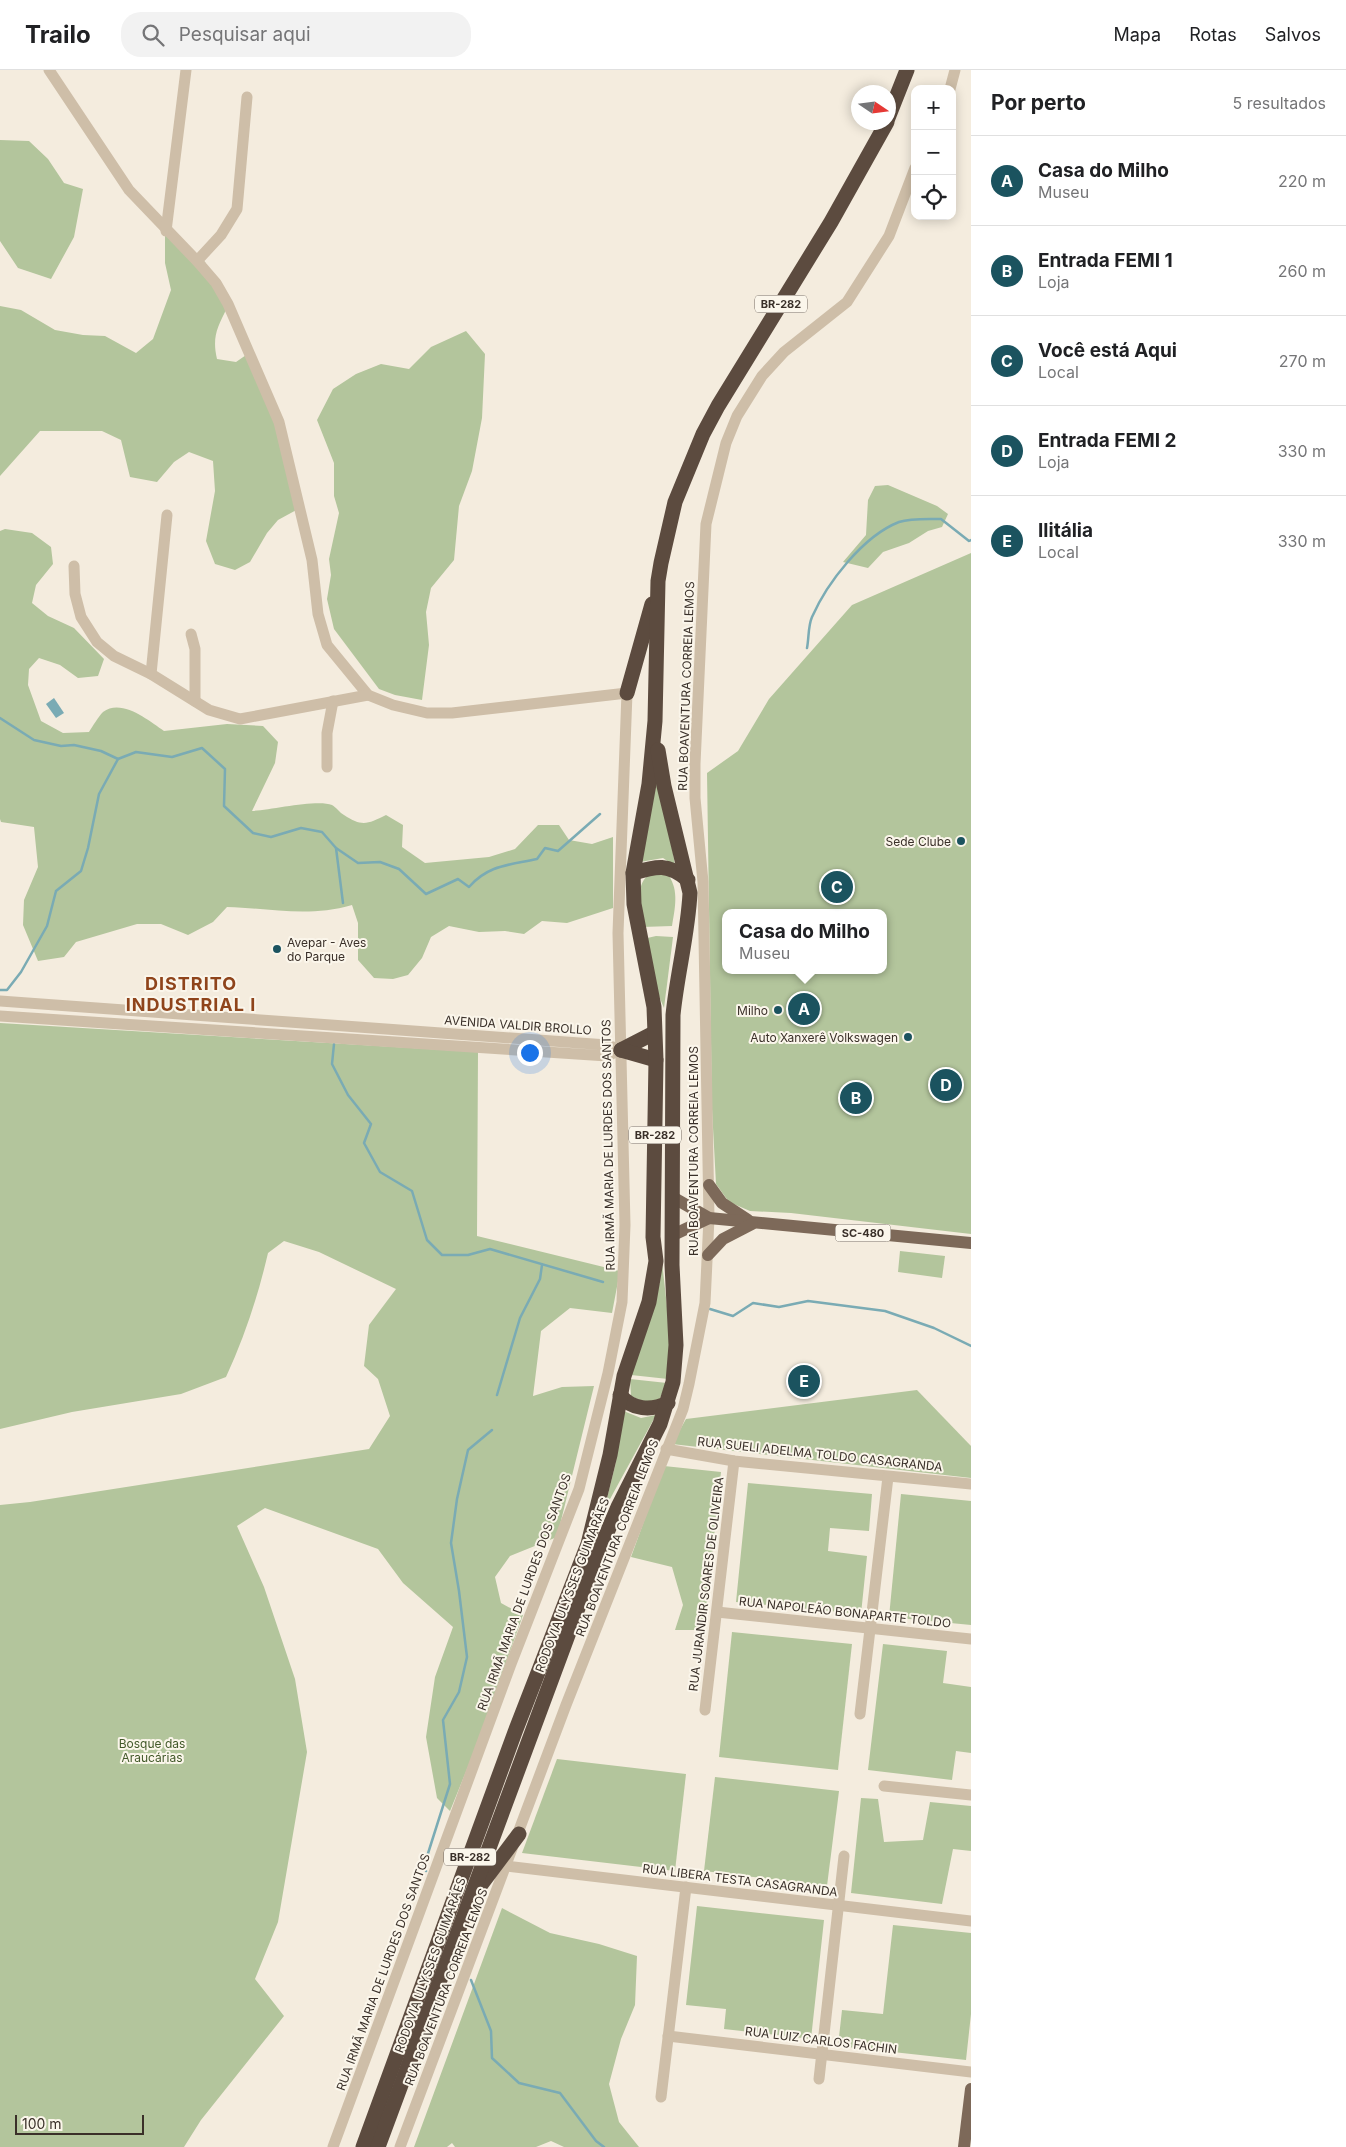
<!DOCTYPE html>
<html lang="pt">
<head>
<meta charset="utf-8">
<style>
  body { margin:0; font-family:Inter,sans-serif; background:#f2f2f2; color:#202124 }
  .controls { position:absolute; right:15px; top:15px; display:grid; overflow:hidden; border-radius:10px; box-shadow:0 2px 12px #0003 }
  .controls button { width:45px; height:45px; display:grid; place-items:center; padding:0; border:0; border-bottom:1px solid #e0e0e0; background:#fff; color:#202124; font:25px sans-serif }
  .compass { position:absolute; left:851px; top:15px; width:45px; height:45px; border-radius:50%; background:#fff; box-shadow:0 2px 12px #0003; rotate:103deg }
  .scale { position:absolute; left:15px; bottom:12px; width:129px; box-sizing:border-box; padding-left:5px; border:2px solid #3a3029; border-top:0; font-size:14px; line-height:18px; white-space:nowrap; color:#3a3029; -webkit-text-stroke:4px #fbf6eb; paint-order:stroke }
  .you { position:absolute; left:529px; top:982px; width:18px; height:18px; margin:-12px; border:4px solid #fff; border-radius:50%; background:#1a73e8; box-shadow:0 0 0 8px #1a73e833 }
  .badge { display:grid; place-items:center; width:32px; height:32px; border-radius:50%; background:#1b535f; color:#fff; font-size:16px; font-weight:700 }
  .pin { position:absolute; translate:-50% -50%; border:2px solid #fff; box-shadow:0 1px 5px #0006 }
  .popup { position:absolute; left:722px; top:839px; width:165px; height:65px; box-sizing:border-box; display:grid; place-content:center; border-radius:10px; background:#fff; filter:drop-shadow(0 1px 4px #0005); font-size:16px; white-space:nowrap; color:#757577 }
  .popup b { font-size:19px; color:#202124 }
  .popup::after { content:''; position:absolute; left:50%; top:100%; margin-left:-10px; border:10px solid transparent; border-top-color:#fff }
  .list { margin:0; padding:0; list-style:none }
  h2 { display:flex; justify-content:space-between; align-items:center; height:65px; margin:0; padding:0 20px; font-size:21px }
  h2 small { font-size:16px; font-weight:400; color:#757577 }
  .list li { display:grid; grid-template-columns:32px 1fr auto; gap:15px; align-items:center; box-sizing:border-box; height:90px; padding:0 20px; border-top:1px solid #e0e0e0 }
  .list b { display:block; font-size:19px; white-space:nowrap }
  .list p { margin:0; font-size:16px; white-space:nowrap; color:#757577 }
  .list em { font-size:16px; font-style:normal; color:#757577 }
  .icon { flex:none; width:28px; height:28px; fill:none; stroke:currentColor; stroke-width:2; stroke-linecap:round; stroke-linejoin:round }
  .map { position:relative; flex:none; width:971px; height:2077px; overflow:hidden }
  header { display:flex; align-items:center; gap:30px; box-sizing:border-box; height:70px; padding:0 25px; background:#fff; border-bottom:1px solid #e0e0e0 }
  header strong { font-size:24px }
  nav { display:flex; gap:28px; margin-inline-start:auto; font-size:18px }
  .search { width:350px; height:45px; background:#f2f2f2; display:flex; align-items:center; gap:12px; box-sizing:border-box; padding:0 18px; border-radius:20px; color:#757577; font-size:19px }
  main { display:flex }
  aside { flex:1; background:#fff }
  .map>svg:first-child { display:block }
  .green { fill:#b3c59c; fill-rule:evenodd }
  .water { fill:#7aabb4 }
  .lines { fill:none; stroke-linecap:round; stroke-linejoin:round }
  .stream { stroke:#7aabb4; stroke-width:2.5 }
  .minor { stroke:#cebea8; stroke-width:11 }
  .major { stroke:#7d6959; stroke-width:12 }
  .highway { stroke:#5c4b3f; stroke-width:15 }
  .poi-dot { fill:#1b535f; stroke:#fbf6eb; stroke-width:2 }
  .labels { text-anchor:middle; dominant-baseline:central; stroke-width:4; stroke-linejoin:round; paint-order:stroke }
  .shield { fill:#fbf6eb; stroke:#746b63; stroke-width:1 }
  .shield-label { font-size:11px; font-weight:bold; fill:#3a3029 }
  .street-label { font-size:12px; fill:#3a3029; stroke:#fbf6eb }
  .poi-label { font-size:12px; fill:#3a3029; stroke:#fbf6eb; text-anchor:end }
  .park-label { font-size:12px; fill:#435a2b; stroke:#fbf6eb }
  .district-label { font-size:18px; font-weight:bold; letter-spacing:1px; fill:#8f441b; stroke:#fbf6eb }
</style>
</head>
<body>
<header>
<strong>Trailo</strong>
<div class="search"><svg class="icon" aria-label="search" viewBox="0 0 24 24"><circle cx="10" cy="10" r="6"/><path d="M15 15l6 6"/></svg>Pesquisar aqui</div>
<nav><a>Mapa</a><a>Rotas</a><a>Salvos</a></nav>
</header>
<main>
<div class="map">
<svg width="971" height="2077" viewBox="0 0 971 2077">
  <rect width="100%" height="100%" fill="#f4ecde"/>
  <g class="green">
    <path d="M0,70L29,71L48,89L64,113L83,119L74,167L51,209L18,198L0,171Z"/>
    <path d="M165,158L205,192L227,238C217,258 212,267 217,289L236,292L249,283L276,340L300,438L278,450L267,463L250,492L235,500L215,494L206,471L215,421L213,391L189,382L174,392L157,412L130,407L121,370L102,361H40L0,406V236L21,240L55,260L83,265L105,266L136,283L153,269L171,220L165,193Z"/>
    <path d="M466,261L485,284L482,348L472,401L459,436L454,490L431,518L426,542L429,575L422,630L395,625L379,619L334,559L327,529L331,505L329,489L339,443L334,426V393L317,350L333,319L356,304L381,294L409,299L431,277Z"/>
    <path d="M888,415L937,436L948,444L942,457L928,461L909,473L883,482L868,498L843,492L866,465L868,430L875,416Z"/>
    <path d="M5,459L32,463L51,477L53,494L36,515L32,533L48,546L74,558L104,589L98,606L78,608L60,595L39,588L29,599L28,615L41,651L63,663L89,662C93,656 98,647 103,642C122,628 149,651 164,661L227,654L263,656L278,672L275,693L252,741C271,740 317,729 332,735C336,737 340,743 344,745C362,757 368,754 386,745L403,755L402,777L425,793L489,787L515,779L538,755H559L569,770L592,774L613,767V838L567,853L542,851L524,864L505,861L479,862L449,856L431,867L422,888L408,905L393,909L374,908L358,890V853L352,835C307,848 271,838 227,837L213,852L188,865L161,854H137L76,872L64,887L38,891L23,855L24,830L38,797L34,757L1,752L0,749V461Z"/>
    <path d="M971,483V1164L791,1143L750,1141L729,1132L716,1114L712,1039L707,703L738,681L769,629L852,535ZM725,843H883V900H725Z"/>
    <path d="M655,699L673,783L675,796L663,788L640,792Z"/>
    <path d="M652,803L669,806C679,821 675,838 672,856L642,857C641,839 633,812 652,803Z"/>
    <path d="M656,866L673,867L664,938L656,919L643,869Z"/>
    <path d="M0,953L478,982L477,1166L620,1201L612,1243L570,1238L541,1261L533,1326L562,1317L594,1316L557,1467L510,1486L495,1507L501,1533L523,1545L476,1677L450,1741L437,1728L426,1667L435,1607L453,1557L403,1513L378,1479L265,1438L237,1456L264,1517L295,1609L307,1682L278,1852L255,1909L284,1946L201,2050L184,2077H0V1435L30,1432L369,1379L390,1346L378,1309L364,1296L369,1255L396,1219L319,1182L284,1171L268,1183C258,1226 245,1266 226,1307L181,1324L72,1342L0,1359Z"/>
    <path d="M900,1181L945,1186L942,1208L898,1202Z"/>
    <path d="M662,1192L670,1263L668,1309L631,1305C644,1267 659,1233 662,1192Z"/>
    <path d="M630,1309L667,1313L659,1330L648,1334L631,1326Z"/>
    <path d="M917,1320L971,1376V1408L672,1374L686,1349Z"/>
    <path d="M621,1340L641,1348L656,1345L604,1440L616,1392Z"/>
    <path d="M664,1396L721,1402L704,1560H675L683,1535L672,1497L631,1487Z"/>
    <path d="M748,1413L872,1424L869,1461L830,1458L828,1481L867,1486L861,1544L736,1532Z"/>
    <path d="M901,1424L971,1431V1555L889,1547Z"/>
    <path d="M732,1562L852,1574L838,1700L719,1687Z"/>
    <path d="M883,1574L947,1581L943,1613L971,1617V1683L956,1681L952,1710L868,1700Z"/>
    <path d="M557,1689L686,1704L675,1801L522,1783Z"/>
    <path d="M715,1707L839,1721L827,1816L704,1801Z"/>
    <path d="M861,1728L878,1729L884,1772L923,1770L930,1732L971,1736V1781L953,1779L942,1834L851,1823Z"/>
    <path d="M697,1836L824,1850L811,1969L724,1959L726,1939L686,1935Z"/>
    <path d="M502,1838L550,1863L599,1874L637,1886L635,1935L621,1969L609,2014L619,2052L639,2077H564L551,2071L536,2077H455L452,2073L447,2077H414Z"/>
    <path d="M893,1855L971,1863V1944L966,1990L838,1976L842,1940L883,1944Z"/>
  </g>
  <path class="water" d="M54,628L64,643L56,648L46,634Z"/>
  <g class="lines">
    <g class="stream">
      <path d="M807,578C809,568 808,556 812,547C827,513 863,466 899,452C911,448 928,449 941,449L969,471L971,470"/>
      <path d="M0,648L34,670L61,676L74,675L101,681L118,689L136,682L172,687L202,678L225,699L224,736L253,763L271,767L301,758L322,762L336,778L358,793L380,792L399,799L426,824L458,809L469,817C488,795 509,795 537,789L545,778L558,781L600,744"/>
      <path d="M336,778L343,833"/>
      <path d="M0,920H7L21,902L47,856L56,821L81,801L88,778L99,724L118,689"/>
      <path d="M334,974L332,994L348,1025L371,1054L364,1073L380,1102L412,1121L427,1170L442,1185H468L490,1179L603,1212"/>
      <path d="M710,1239L733,1246L753,1233L779,1237L808,1231L885,1241L934,1258L971,1276"/>
      <path d="M497,1325L520,1248L540,1209L542,1195"/>
      <path d="M426,1801L424,1796L450,1714L443,1650L459,1622L467,1587L459,1521L451,1473L457,1429L468,1380L492,1360"/>
      <path d="M471,1910L491,1961L492,1988L519,2013L560,2023L596,2071L604,2077"/>
    </g>
    <g class="minor">
      <path d="M49,0L129,120L197,191L216,213L228,234L279,352L312,490L318,544L327,575L368,625L393,635L427,643H452L627,623L618,863L625,1155L622,1232L608,1303L579,1419L511,1594L333,2077"/>
      <path d="M950,19L955,0"/>
      <path d="M166,161L186,0"/>
      <path d="M197,191L221,165L237,139L247,27"/>
      <path d="M74,496L75,524L81,547L97,572L114,586L151,604L209,640L240,649L368,625"/>
      <path d="M191,564L195,579V631"/>
      <path d="M151,604L167,445"/>
      <path d="M327,697V663L333,631"/>
      <path d="M0,931L607,975L621,980L607,986L0,946"/>
      <path d="M666,1379L734,1391L971,1414"/>
      <path d="M717,1542L971,1569"/>
      <path d="M705,1640L734,1391"/>
      <path d="M860,1644L888,1407"/>
      <path d="M884,1716L971,1725"/>
      <path d="M506,1796L971,1851"/>
      <path d="M668,1966L971,2002"/>
      <path d="M819,2009L844,1786"/>
      <path d="M661,2027L686,1817"/>
      <path d="M400,2077L566,1635L683,1339L689,1314L705,1233L709,1148L703,812L695,728V694L706,454L726,373L737,346L762,306L784,282L847,232L889,166L915,98"/>
    </g>
    <g class="major">
      <path d="M709,1115L722,1133L748,1150"/>
      <path d="M674,1128L709,1148L971,1173"/>
      <path d="M673,1165L709,1148"/>
      <path d="M708,1185L723,1169L752,1154"/>
      <path d="M964,2077L971,2019"/>
    </g>
    <g class="highway">
      <path d="M888,48L907,0"/>
      <path d="M627,623L652,534"/>
      <path d="M633,803C657,796 668,793 688,810"/>
      <path d="M621,980L654,963"/>
      <path d="M621,980L656,990"/>
      <path d="M620,1325C632,1340 651,1341 668,1333"/>
      <path d="M480,1816L519,1764"/>
      <path d="M363,2077L515,1662L588,1474L610,1385L624,1306L649,1232L656,1191L653,1167L656,990L654,937L634,834L633,803L649,714L655,651L658,511L661,493L675,432L703,364L718,336L831,152L887,52"/>
      <path d="M378,2077L600,1479L618,1437L660,1354L673,1312L676,1275L672,1195L673,945C677,904 688,864 690,823L664,716L658,680"/>
    </g>
  </g>
  <g class="poi-dot">
    <circle cx="961" cy="771" r="5"/>
    <circle cx="277" cy="879" r="5"/>
    <circle cx="778" cy="940" r="5"/>
    <circle cx="908" cy="967" r="5"/>
  </g>
  <g class="labels">
    <g class="shield">
      <rect x="755" y="225.5" width="52" height="17" rx="4"/>
      <rect x="629" y="1056.5" width="52" height="17" rx="4"/>
      <rect x="835.5" y="1154.5" width="55" height="17" rx="4"/>
      <rect x="444" y="1778.5" width="52" height="17" rx="4"/>
    </g>
    <g class="shield-label">
      <text x="781" y="234">BR-282</text>
      <text x="655" y="1065">BR-282</text>
      <text x="863" y="1163">SC-480</text>
      <text x="470" y="1787">BR-282</text>
    </g>
    <g class="street-label">
      <text transform="translate(686 616) rotate(-88)">RUA BOAVENTURA CORREIA LEMOS</text>
      <text transform="translate(518 955) rotate(4)">AVENIDA VALDIR BROLLO</text>
      <text transform="translate(608 1075) rotate(-91)">RUA IRMÃ MARIA DE LURDES DOS SANTOS</text>
      <text transform="translate(693 1081) rotate(-90)">RUA BOAVENTURA CORREIA LEMOS</text>
      <text transform="translate(820 1384) rotate(6)">RUA SUELI ADELMA TOLDO CASAGRANDA</text>
      <text transform="translate(617 1468) rotate(-69)">RUA BOAVENTURA CORREIA LEMOS</text>
      <text transform="translate(706 1514) rotate(-83)">RUA JURANDIR SOARES DE OLIVEIRA</text>
      <text transform="translate(572 1515) rotate(-69)">RODOVIA ULYSSES GUIMARÃES</text>
      <text transform="translate(524 1522) rotate(-70)">RUA IRMÃ MARIA DE LURDES DOS SANTOS</text>
      <text transform="translate(845 1542) rotate(6)">RUA NAPOLEÃO BONAPARTE TOLDO</text>
      <text transform="translate(740 1810) rotate(7)">RUA LIBERA TESTA CASAGRANDA</text>
      <text transform="translate(430 1895) rotate(-70)">RODOVIA ULYSSES GUIMARÃES</text>
      <text transform="translate(383 1902) rotate(-70)">RUA IRMÃ MARIA DE LURDES DOS SANTOS</text>
      <text transform="translate(446 1917) rotate(-69)">RUA BOAVENTURA CORREIA LEMOS</text>
      <text transform="translate(821 1970) rotate(7)">RUA LUIZ CARLOS FACHIN</text>
    </g>
    <g class="poi-label">
      <text x="951" y="771">Sede Clube</text>
      <text x="287" y="872" text-anchor="start">Avepar - Aves<tspan x="287" dy="14">do Parque</tspan></text>
      <text x="768" y="940">Milho</text>
      <text x="898" y="967">Auto Xanxerê Volkswagen</text>
    </g>
    <g class="park-label">
      <text x="152" y="1673">Bosque das<tspan x="152" dy="14">Araucárias</tspan></text>
    </g>
    <g class="district-label">
      <text x="191" y="913">DISTRITO<tspan x="191" dy="21">INDUSTRIAL I</tspan></text>
    </g>
  </g>
</svg>
<div class="controls">
<button>+</button>
<button>−</button>
<button><svg class="icon" aria-label="locate" viewBox="0 0 24 24"><circle cx="12" cy="12" r="6"/><path d="M12 2v4M12 18v4M2 12h4M18 12h4"/></svg></button>
</div>
<svg class="compass" viewBox="-18 -18 36 36"><path d="M0-13l5 13h-10z" fill="#e53935"/><path d="M0 13l5-13h-10z" fill="#757577"/></svg>
<div class="scale">100 m</div>
<div class="you"></div>
<div class="pin badge" style="left:804px;top:939px">A</div>
<div class="popup"><b>Casa do Milho</b>Museu</div>
<div class="pin badge" style="left:856px;top:1028px">B</div>
<div class="pin badge" style="left:837px;top:817px">C</div>
<div class="pin badge" style="left:946px;top:1015px">D</div>
<div class="pin badge" style="left:804px;top:1311px">E</div>
</div>
<aside>
<h2>Por perto<small>5 resultados</small></h2>
<ul class="list">
<li><span class="badge">A</span><div><b>Casa do Milho</b><p>Museu</p></div><em>220 m</em></li>
<li><span class="badge">B</span><div><b>Entrada FEMI 1</b><p>Loja</p></div><em>260 m</em></li>
<li><span class="badge">C</span><div><b>Você está Aqui</b><p>Local</p></div><em>270 m</em></li>
<li><span class="badge">D</span><div><b>Entrada FEMI 2</b><p>Loja</p></div><em>330 m</em></li>
<li><span class="badge">E</span><div><b>Ilitália</b><p>Local</p></div><em>330 m</em></li>
</ul>
</aside>
</main>
</body>
</html>
